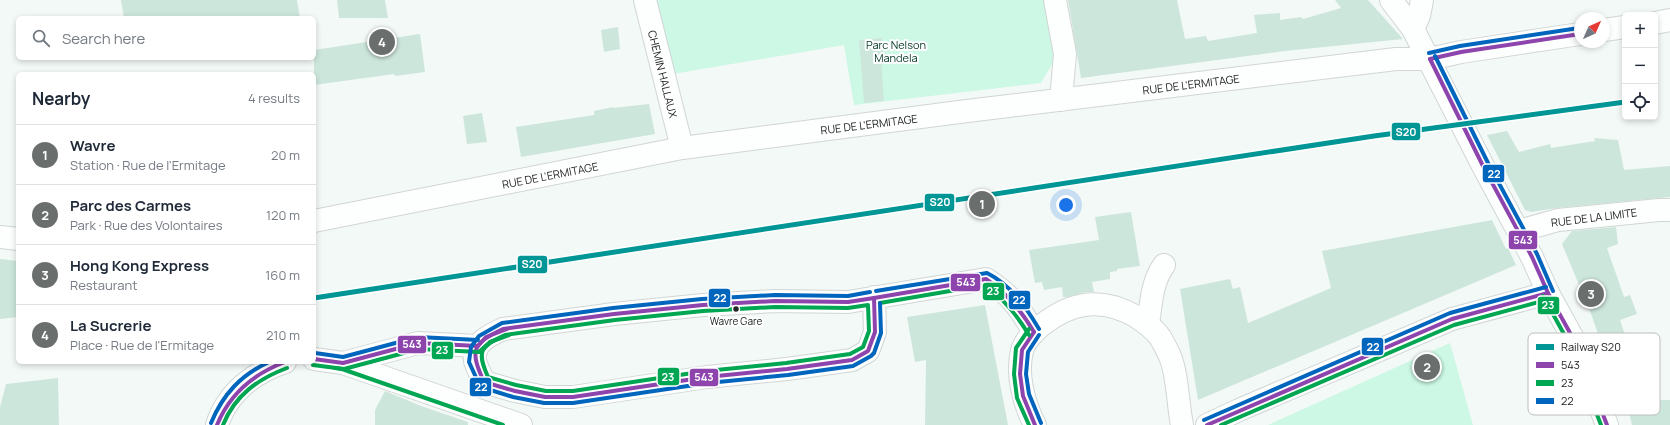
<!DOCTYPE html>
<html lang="en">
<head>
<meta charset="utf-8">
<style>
  body { margin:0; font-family:Manrope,sans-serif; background:#f6f6f7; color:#1f2937 }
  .controls { position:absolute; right:12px; top:12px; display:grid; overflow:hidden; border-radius:6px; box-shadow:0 2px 6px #0003 }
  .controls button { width:36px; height:36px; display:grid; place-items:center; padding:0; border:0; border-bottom:1px solid #e0e1e3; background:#fff; color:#1f2937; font:20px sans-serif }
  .compass { position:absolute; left:1574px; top:12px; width:36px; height:36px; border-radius:50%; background:#fff; box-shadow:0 2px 6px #0003; rotate:45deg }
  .you { position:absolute; left:1066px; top:205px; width:14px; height:14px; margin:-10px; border:3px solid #fff; border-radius:50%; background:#1a73e8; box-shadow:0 0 0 6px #1a73e833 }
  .badge { display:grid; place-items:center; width:26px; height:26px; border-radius:50%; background:#6a6f6d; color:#fff; font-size:13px; font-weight:700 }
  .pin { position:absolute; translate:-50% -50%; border:2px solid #fff; box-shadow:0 1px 4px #0006 }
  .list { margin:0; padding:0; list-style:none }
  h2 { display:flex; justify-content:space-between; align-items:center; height:52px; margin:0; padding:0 16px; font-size:17px }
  h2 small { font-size:13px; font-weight:400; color:#747a83 }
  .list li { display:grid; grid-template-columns:26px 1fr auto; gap:12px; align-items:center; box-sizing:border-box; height:60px; padding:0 16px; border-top:1px solid #e0e1e3 }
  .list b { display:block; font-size:15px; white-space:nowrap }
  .list p { margin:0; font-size:13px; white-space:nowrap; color:#747a83 }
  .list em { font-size:13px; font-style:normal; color:#747a83 }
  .icon { flex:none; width:22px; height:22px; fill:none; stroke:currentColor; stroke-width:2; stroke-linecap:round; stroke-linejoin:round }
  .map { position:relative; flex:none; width:1670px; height:425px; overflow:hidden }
  .search { position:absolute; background:#fff; box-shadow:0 2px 6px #0003; left:16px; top:16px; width:300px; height:44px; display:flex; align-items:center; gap:10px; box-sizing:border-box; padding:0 14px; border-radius:6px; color:#747a83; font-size:15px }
  .panel { position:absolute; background:#fff; box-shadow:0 2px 6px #0003; left:16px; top:72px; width:300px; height:292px; border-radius:6px }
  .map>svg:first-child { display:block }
  .green { fill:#ccf8e5 }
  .building { fill:#cde6dc }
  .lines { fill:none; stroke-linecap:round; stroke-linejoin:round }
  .minor-casing { stroke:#d1d6d4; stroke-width:24 }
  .minor { stroke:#fdfefe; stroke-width:22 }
  .bus-1-casing { stroke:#fff; stroke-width:7 }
  .bus-2-casing { stroke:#fff; stroke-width:7 }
  .bus-3-casing { stroke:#fff; stroke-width:7 }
  .bus-1 { stroke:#8e44ad; stroke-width:4 }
  .bus-2 { stroke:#00a651; stroke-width:4 }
  .bus-3 { stroke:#0065bd; stroke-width:4 }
  .rail-1-casing { stroke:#fff; stroke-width:8 }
  .rail-1 { stroke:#009696; stroke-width:5 }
  .bus-dot { fill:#212523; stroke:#fff; stroke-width:1.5 }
  .labels { text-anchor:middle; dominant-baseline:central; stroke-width:4; stroke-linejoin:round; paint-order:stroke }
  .bus-label { font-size:10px; fill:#212523; stroke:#fff }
  .park-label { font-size:11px; fill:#013726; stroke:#fff }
  .street-label { font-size:11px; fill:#212523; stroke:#fff }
  .key { fill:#fff; stroke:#bcbebd; stroke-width:1 }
  .key-label { font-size:11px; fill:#212523 }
  .line-badge { stroke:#fff; stroke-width:1.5 }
  .badge-label { font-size:11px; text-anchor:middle; font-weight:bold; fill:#fff }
</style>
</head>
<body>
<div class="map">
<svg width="1670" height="425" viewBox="0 0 1670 425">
  <rect width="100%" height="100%" fill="#f3f9f6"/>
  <g class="green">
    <path d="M649,0H1051L1061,49L1041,83L854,105L844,45L667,75Z"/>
    <path d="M1450,343L1473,425H1268Z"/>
  </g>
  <g class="building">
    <path d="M121,0H297L300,18H124Z"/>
    <path d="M337,0H385L388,18H339Z"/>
    <path d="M1068,0H1177L1185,39L1206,36L1208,41L1257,33L1254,15L1280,13V20L1301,17L1303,19L1341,8L1335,0H1368L1403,39L1285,51L1081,78Z"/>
    <path d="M618,27L620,49L604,52L601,30Z"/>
    <path d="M420,34L425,72L395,76L394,74L314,85V50Z"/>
    <path d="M882,38L883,58H881L884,101L864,103L859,40Z"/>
    <path d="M649,104L655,134L521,157L516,127L594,115V111L613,107V108Z"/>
    <path d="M482,113L487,142L467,144L463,116Z"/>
    <path d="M1507,131L1519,152L1550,144L1551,148L1595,141L1594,138L1618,140L1624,170L1670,166V197L1557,208L1531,212L1525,210L1487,135Z"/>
    <path d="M1131,212L1140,266L1117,269V271L1110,272V279L1092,282L1094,292H1086L1067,297H1063L1062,287L1044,290L1042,282L1035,283L1029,250L1099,240L1095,217Z"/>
    <path d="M1492,220L1506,249L1508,248L1516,265L1198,400L1180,289L1230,279L1233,289L1240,287L1248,323L1331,288L1322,251Z"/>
    <path d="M1616,227L1618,244L1607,248L1624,297L1630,295L1637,314L1620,320L1629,347L1634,348L1638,369H1639L1642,398L1658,397L1657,400H1670V425H1632L1624,392L1619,393L1590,311L1562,244L1572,231Z"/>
    <path d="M0,259L18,261V317L0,319Z"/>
    <path d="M985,305L1008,425H925L926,360L915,362L907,317Z"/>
    <path d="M58,378L59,425H0V407L6,384Z"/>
    <path d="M385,391L421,406L468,422V425H375V410Z"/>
  </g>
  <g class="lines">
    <defs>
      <g id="minor">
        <path d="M645,0L682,148"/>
        <path d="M1055,0L1065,54L1061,100"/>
        <path d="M1391,0L1413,29L1483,166L1532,257L1548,293L1575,342L1607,425"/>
        <path d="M1655,23L1670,20"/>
        <path d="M1413,29L1419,16L1422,0"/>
        <path d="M1604,30L1625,27"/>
        <path d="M314,221L682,148L967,111L1396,59H1430L1461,52L1580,34"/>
        <path d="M1519,231L1558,220L1659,210H1670"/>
        <path d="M0,237L18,239"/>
        <path d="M874,297L875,332L868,351L852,360L787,369L707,377L573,397H545L515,391L484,382C481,375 477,368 475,361C472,343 490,335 503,329L614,314L703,305L775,301L848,302L986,279C1011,295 1019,307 1034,332"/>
        <path d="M1148,324C1151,304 1152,281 1164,265"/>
        <path d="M314,359L343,363L521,425"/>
        <path d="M343,363L418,343L478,346"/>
        <path d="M217,425C227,393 254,372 285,362"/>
        <path d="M1035,425C1024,404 1016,375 1022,351C1024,342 1034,331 1042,325C1072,301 1103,297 1137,317C1146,323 1154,329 1160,337C1164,344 1170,354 1172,362C1178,381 1178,405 1182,425"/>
        <path d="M1207,425L1239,410L1452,319L1548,293"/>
      </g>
    </defs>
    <use href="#minor" class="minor-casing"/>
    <use href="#minor" class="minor"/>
    <defs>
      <g id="bus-1">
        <path d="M1430,59L1483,166L1532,257L1548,293L1575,342L1607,425"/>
        <path d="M1430,59L1461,52L1580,34"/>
        <path d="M874,298L875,332L868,351L852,360L787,369L707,377L573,397H545L515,391L484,382C470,351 471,344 503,329L614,314L703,305L775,301L848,302Z"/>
        <path d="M874,298L986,279C1007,293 1021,310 1034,332"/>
        <path d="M1034,332L1022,350L1020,374L1023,396L1035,425"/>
        <path d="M314,359L343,363L418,343L478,346L486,337L507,329"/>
        <path d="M217,425C230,393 253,374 285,362"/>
        <path d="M1207,425L1452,319L1548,293"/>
      </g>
      <g id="bus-2">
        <path d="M1543,296L1570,345L1601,425"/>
        <path d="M880,303L985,285C1004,299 1017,315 1029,335"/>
        <path d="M868,305L869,331L863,347L850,354L786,363L706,371L573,391H546L516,385L488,377C477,352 479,347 505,335L615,320L703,311L775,307L848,308Z"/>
        <path d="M313,365L344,369L419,349L479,352L490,342L509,335"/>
        <path d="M335,368L342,369L503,425"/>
        <path d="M223,425C235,395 258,379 287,368"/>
        <path d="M1029,425L1017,398L1014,374L1016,348L1029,329"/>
        <path d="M1221,425L1454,325L1550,299"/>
      </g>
      <g id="bus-3">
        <path d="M1429,53L1460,46L1579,28"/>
        <path d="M1435,56L1488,163L1537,254L1553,291"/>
        <path d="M876,291L987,273C1011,285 1026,307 1039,329"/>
        <path d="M870,292L848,296L775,295L702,299L613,308L502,323L479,336L471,347L469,362L479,384L481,387L513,397L544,403H573L708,383L788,375L853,366L871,356L874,353L881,333L880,303"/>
        <path d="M1039,335L1028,352L1026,374L1029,394L1041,423"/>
        <path d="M315,353L343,357L418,337L478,340"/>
        <path d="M1204,420L1450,313L1546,287"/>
        <path d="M211,423C223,394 241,375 269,362"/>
      </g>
    </defs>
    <use href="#bus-1" class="bus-1-casing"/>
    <use href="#bus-2" class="bus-2-casing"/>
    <use href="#bus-3" class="bus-3-casing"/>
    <use href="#bus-1" class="bus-1"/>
    <use href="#bus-2" class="bus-2"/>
    <use href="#bus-3" class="bus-3"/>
    <defs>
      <path id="rail-1" d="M314,298L1374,136L1625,102"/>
    </defs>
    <use href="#rail-1" class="rail-1-casing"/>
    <use href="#rail-1" class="rail-1"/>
  </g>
  <circle class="bus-dot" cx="736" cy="309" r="3.5"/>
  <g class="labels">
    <g class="bus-label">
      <text x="736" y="321">Wavre Gare</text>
    </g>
    <g class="park-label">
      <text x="896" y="44">Parc Nelson<tspan x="896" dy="13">Mandela</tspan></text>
    </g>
    <g class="street-label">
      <text transform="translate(663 74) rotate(76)">CHEMIN HALLAUX</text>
      <text transform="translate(1191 84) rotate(-7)">RUE DE L'ERMITAGE</text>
      <text transform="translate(869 124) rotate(-7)">RUE DE L'ERMITAGE</text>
      <text transform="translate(550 175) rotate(-11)">RUE DE L'ERMITAGE</text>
      <text transform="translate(1594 217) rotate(-7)">RUE DE LA LIMITE</text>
    </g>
  </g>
  <rect x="1528" y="333" width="132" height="82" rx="6" class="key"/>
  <rect x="1536" y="344" width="18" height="6" fill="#009696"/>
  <rect x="1536" y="362" width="18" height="6" fill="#8e44ad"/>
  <rect x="1536" y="380" width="18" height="6" fill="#00a651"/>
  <rect x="1536" y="398" width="18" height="6" fill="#0065bd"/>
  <g class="key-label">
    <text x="1561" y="351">Railway S20</text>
    <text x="1561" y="369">543</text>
    <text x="1561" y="387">23</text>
    <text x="1561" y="405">22</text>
  </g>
  <g class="line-badge">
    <rect x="1391" y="122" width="30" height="19" rx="4" fill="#009696"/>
    <rect x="1482" y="164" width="23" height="19" rx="4" fill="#0065bd"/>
    <rect x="924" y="193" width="31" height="19" rx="4" fill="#009696"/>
    <rect x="1508" y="230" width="30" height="20" rx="4" fill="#8e44ad"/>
    <rect x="517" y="255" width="31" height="19" rx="4" fill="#009696"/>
    <rect x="950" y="273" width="31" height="19" rx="4" fill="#8e44ad"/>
    <rect x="982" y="282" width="23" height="19" rx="4" fill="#00a651"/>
    <rect x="708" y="288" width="23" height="20" rx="4" fill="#0065bd"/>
    <rect x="1008" y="290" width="23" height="20" rx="4" fill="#0065bd"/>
    <rect x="1537" y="296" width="23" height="19" rx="4" fill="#00a651"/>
    <rect x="397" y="335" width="30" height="19" rx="4" fill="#8e44ad"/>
    <rect x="1361" y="337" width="23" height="19" rx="4" fill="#0065bd"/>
    <rect x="431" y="341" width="23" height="19" rx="4" fill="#00a651"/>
    <rect x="657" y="367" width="23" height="19" rx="4" fill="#00a651"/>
    <rect x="689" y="368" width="30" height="19" rx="4" fill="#8e44ad"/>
    <rect x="469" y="377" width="23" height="20" rx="4" fill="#0065bd"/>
  </g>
  <g class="badge-label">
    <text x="1406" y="136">S20</text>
    <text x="1494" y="178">22</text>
    <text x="940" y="206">S20</text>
    <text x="1523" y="244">543</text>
    <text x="532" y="268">S20</text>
    <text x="966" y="286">543</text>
    <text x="993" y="295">23</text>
    <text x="720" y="302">22</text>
    <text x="1019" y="304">22</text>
    <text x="1548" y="309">23</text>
    <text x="412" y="348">543</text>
    <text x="1373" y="351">22</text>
    <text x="442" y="354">23</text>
    <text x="668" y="381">23</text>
    <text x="704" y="381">543</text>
    <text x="481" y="391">22</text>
  </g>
</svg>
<div class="controls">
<button>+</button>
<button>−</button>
<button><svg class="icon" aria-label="locate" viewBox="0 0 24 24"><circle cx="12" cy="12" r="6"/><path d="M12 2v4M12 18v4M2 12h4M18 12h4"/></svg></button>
</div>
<svg class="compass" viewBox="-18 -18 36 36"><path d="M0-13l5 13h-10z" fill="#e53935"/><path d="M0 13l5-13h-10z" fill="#747a83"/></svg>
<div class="you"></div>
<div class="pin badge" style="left:982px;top:204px">1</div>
<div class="pin badge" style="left:1427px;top:367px">2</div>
<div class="pin badge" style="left:1591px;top:294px">3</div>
<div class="pin badge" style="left:382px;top:42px">4</div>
<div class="search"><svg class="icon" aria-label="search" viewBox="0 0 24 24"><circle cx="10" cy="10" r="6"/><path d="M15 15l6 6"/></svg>Search here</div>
<section class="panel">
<h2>Nearby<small>4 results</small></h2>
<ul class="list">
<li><span class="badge">1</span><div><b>Wavre</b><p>Station · Rue de l'Ermitage</p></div><em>20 m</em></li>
<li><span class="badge">2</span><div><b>Parc des Carmes</b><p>Park · Rue des Volontaires</p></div><em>120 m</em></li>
<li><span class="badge">3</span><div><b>Hong Kong Express</b><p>Restaurant</p></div><em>160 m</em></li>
<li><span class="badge">4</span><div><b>La Sucrerie</b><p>Place · Rue de l'Ermitage</p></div><em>210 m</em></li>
</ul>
</section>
</div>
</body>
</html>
